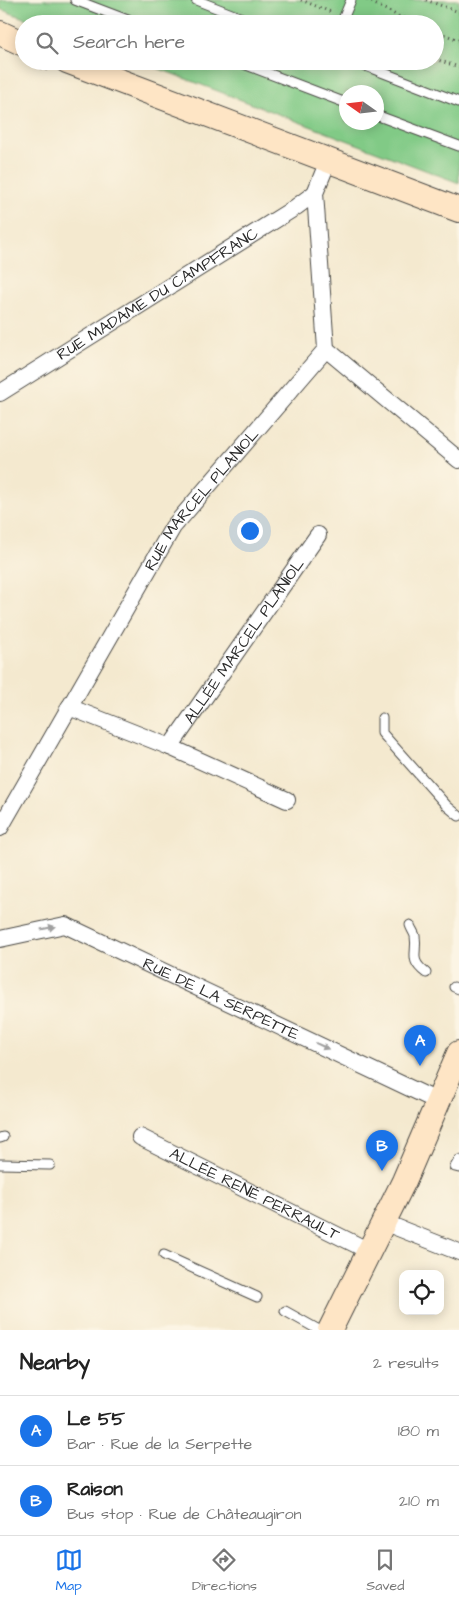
<!DOCTYPE html>
<html lang="en">
<head>
<meta charset="utf-8">
<style>
  body { margin:0; font-family:"Architects Daughter",sans-serif; background:#f6f6f6; color:#222 }
  .controls { position:absolute; right:15px; bottom:15px; display:grid; overflow:hidden; border-radius:10px; box-shadow:0 2px 12px #0003 }
  .controls button { width:45px; height:45px; display:grid; place-items:center; padding:0; border:0; border-bottom:1px solid #e0e0e0; background:#fff; color:#222; font:25px sans-serif }
  .compass { position:absolute; left:339px; top:85px; width:45px; height:45px; border-radius:50%; background:#fff; box-shadow:0 2px 12px #0003; rotate:284deg }
  .you { position:absolute; left:249px; top:530px; width:18px; height:18px; margin:-12px; border:4px solid #fff; border-radius:50%; background:#1a73e8; box-shadow:0 0 0 8px #1a73e833 }
  .badge { display:grid; place-items:center; width:32px; height:32px; border-radius:50%; background:#1a73e8; color:#fff; font-size:16px; font-weight:700 }
  .pin { position:absolute; translate:-50% -41px; filter:drop-shadow(0 1px 2px #0008) }
  .pin::after { content:''; position:absolute; top:26px; width:18px; height:15px; background:inherit; clip-path:polygon(0 0,100% 0,50% 100%) }
  .list { margin:0; padding:0; list-style:none }
  h2 { display:flex; justify-content:space-between; align-items:center; height:65px; margin:0; padding:0 20px; font-size:21px }
  h2 small { font-size:16px; font-weight:400; color:#767676 }
  .list li { display:grid; grid-template-columns:32px 1fr auto; gap:15px; align-items:center; box-sizing:border-box; height:70px; padding:0 20px; border-top:1px solid #e0e0e0 }
  .list b { display:block; font-size:19px; white-space:nowrap }
  .list p { margin:0; font-size:16px; white-space:nowrap; color:#767676 }
  .list em { font-size:16px; font-style:normal; color:#767676 }
  .icon { flex:none; width:28px; height:28px; fill:none; stroke:currentColor; stroke-width:2; stroke-linecap:round; stroke-linejoin:round }
  .map { position:relative; flex:none; width:459px; height:1330px; overflow:hidden }
  .search { position:absolute; background:#fff; box-shadow:0 2px 12px #0003; left:15px; right:15px; top:15px; height:55px; display:flex; align-items:center; gap:12px; box-sizing:border-box; padding:0 18px; border-radius:28px; color:#767676; font-size:19px }
  .sheet { height:205px; background:#fff }
  nav { display:flex; justify-content:space-around; align-items:center; box-sizing:border-box; height:70px; border-top:1px solid #e0e0e0; background:#fff; font-size:14px; color:#767676 }
  nav a { display:grid; justify-items:center; gap:2px }
  nav .on { color:#1a73e8 }
  .map>svg:first-child { display:block }
  .green { fill:#81ca86; stroke:#567a58; fill-rule:evenodd }
  .lines { fill:none; stroke-linecap:round; stroke-linejoin:round }
  .service-casing { stroke:#494844; stroke-width:11 }
  .minor-casing { stroke:#494844; stroke-width:18 }
  .secondary-casing { stroke:#494844; stroke-width:26 }
  .path { stroke:#494844; stroke-width:3; stroke-dasharray:1 4; stroke-linecap:butt }
  .service { stroke:#fff; stroke-width:9 }
  .minor { stroke:#fff; stroke-width:16 }
  .secondary { stroke:#fee5c5; stroke-width:24 }
  .oneway { fill:#a0a0a0 }
  .labels { text-anchor:middle; dominant-baseline:central; stroke-width:5; stroke-linejoin:round; paint-order:stroke }
  .street-label { font-size:16px; fill:#2b2b2b; stroke:#fcf5e5 }
</style>
</head>
<body>
<div class="map">
<svg width="459" height="1330" viewBox="0 0 459 1330">
  <rect width="100%" height="100%" fill="#fcf5e5"/>
  <filter id="ink" filterUnits="userSpaceOnUse"><feTurbulence type="fractalNoise" baseFrequency=".02" numOctaves="2"/><feDisplacementMap in="SourceGraphic" scale="10" xChannelSelector="R" yChannelSelector="G"/><feConvolveMatrix kernelMatrix="1 2 1 2 8 2 1 2 1" color-interpolation-filters="sRGB"/></filter>
  <filter id="wash" filterUnits="userSpaceOnUse"><feTurbulence type="fractalNoise" baseFrequency=".0096" numOctaves="4" result="noise"/><feDisplacementMap in="SourceGraphic" scale="20" xChannelSelector="R" yChannelSelector="G"/><feGaussianBlur stdDeviation="1.12" result="paint"/><feColorMatrix in="noise" values="0 0 0 0 0 0 0 0 0 0 0 0 0 0 0 0 0 1.4 0 .05"/><feComposite in="paint" operator="in"/></filter>
  <g filter="url(#wash)">
    <rect width="100%" height="100%" fill="#f4e9cf"/>
    <path class="green" d="M0,0H459V183L139,61H435V24H40L0,9ZM346,92H376V122H346Z"/>
  </g>
  <g filter="url(#ink)">
    <g class="lines">
      <defs>
        <g id="service">
          <path d="M75,0L138,24"/>
          <path d="M196,0L257,24"/>
          <path d="M341,24L351,0"/>
          <path d="M236,61L346,103"/>
          <path d="M353,61L459,102"/>
          <path d="M376,115L459,146"/>
          <path d="M382,718V733L447,806L459,816"/>
          <path d="M410,925C411,929 414,932 415,936C418,954 408,959 426,973"/>
          <path d="M454,987L459,989"/>
          <path d="M0,1138L3,1137"/>
          <path d="M459,1160L455,1167L459,1168"/>
          <path d="M0,1164L50,1165"/>
          <path d="M164,1255L257,1297"/>
          <path d="M285,1311L319,1330"/>
        </g>
        <g id="minor">
          <path d="M326,349L459,460"/>
          <path id="s1" d="M0,393L296,207L315,193"/>
          <path d="M69,707L170,747L287,800"/>
          <path id="s2" d="M170,747L318,535"/>
          <path id="s3" d="M0,828L173,527L326,349L315,193L328,161"/>
          <path id="s4" d="M0,939L65,925L437,1101"/>
          <path id="s5" d="M140,1137L369,1251"/>
          <path d="M383,1222L459,1252"/>
        </g>
        <g id="secondary">
          <path d="M0,33L24,44"/>
          <path d="M67,61L459,210"/>
          <path d="M330,1330L404,1181L459,1053"/>
        </g>
      </defs>
      <use href="#service" class="service-casing"/>
      <use href="#minor" class="minor-casing"/>
      <use href="#secondary" class="secondary-casing"/>
      <g class="path">
        <path d="M301,0L331,12"/>
        <path d="M367,0L398,16L417,24"/>
        <path d="M426,0L459,12"/>
        <path d="M435,31L459,40"/>
        <path d="M435,59L459,67"/>
        <path d="M32,64L47,70"/>
      </g>
      <use href="#service" class="service"/>
      <use href="#minor" class="minor"/>
      <use href="#secondary" class="secondary"/>
    </g>
    <defs><path id="oneway-solid" d="M-6-.8H1V-3.2L6.5 0L1 3.2V.8H-6Z" transform="scale(1.25)"/></defs>
    <g class="oneway">
      <use href="#oneway-solid" transform="translate(48 928) rotate(-12)"/>
      <use href="#oneway-solid" transform="translate(322 1046) rotate(25)"/>
    </g>
  </g>
  <g class="labels">
    <g class="street-label">
      <text stroke="none"><textPath href="#s1" startOffset="186">RUE MADAME DU CAMPFRANC</textPath></text>
      <text stroke="none"><textPath href="#s3" startOffset="386">RUE MARCEL PLANIOL</textPath></text>
      <text stroke="none"><textPath href="#s2" startOffset="129">ALLÉE MARCEL PLANIOL</textPath></text>
      <text stroke="none"><textPath href="#s4" startOffset="239">RUE DE LA SERPETTE</textPath></text>
      <text stroke="none"><textPath href="#s5" startOffset="128">ALLÉE RENÉ PERRAULT</textPath></text>
    </g>
  </g>
</svg>
<div class="controls">
<button><svg class="icon" aria-label="locate" viewBox="0 0 24 24"><circle cx="12" cy="12" r="6"/><path d="M12 2v4M12 18v4M2 12h4M18 12h4"/></svg></button>
</div>
<svg class="compass" viewBox="-18 -18 36 36"><path d="M0-13l5 13h-10z" fill="#e53935"/><path d="M0 13l5-13h-10z" fill="#767676"/></svg>
<div class="you"></div>
<div class="pin badge" style="left:420px;top:1066px">A</div>
<div class="pin badge" style="left:382px;top:1171px">B</div>
<div class="search"><svg class="icon" aria-label="search" viewBox="0 0 24 24"><circle cx="10" cy="10" r="6"/><path d="M15 15l6 6"/></svg>Search here</div>
</div>
<section class="sheet">
<h2>Nearby<small>2 results</small></h2>
<ul class="list">
<li><span class="badge">A</span><div><b>Le 55</b><p>Bar · Rue de la Serpette</p></div><em>180 m</em></li>
<li><span class="badge">B</span><div><b>Raison</b><p>Bus stop · Rue de Châteaugiron</p></div><em>210 m</em></li>
</ul>
</section>
<nav>
<a class="on"><svg class="icon" aria-label="map" viewBox="0 0 24 24"><path d="M3 6l6-2 6 2 6-2v14l-6 2-6-2-6 2zM9 4v14M15 6v14"/></svg>Map</a>
<a><svg class="icon" aria-label="directions" viewBox="0 0 24 24"><path d="M12 3l9 9-9 9-9-9zM9 14v-3h6M13 9l2 2-2 2"/></svg>Directions</a>
<a><svg class="icon" aria-label="saved" viewBox="0 0 24 24"><path d="M7 4h10v16l-5-4-5 4z"/></svg>Saved</a>
</nav>
</body>
</html>
